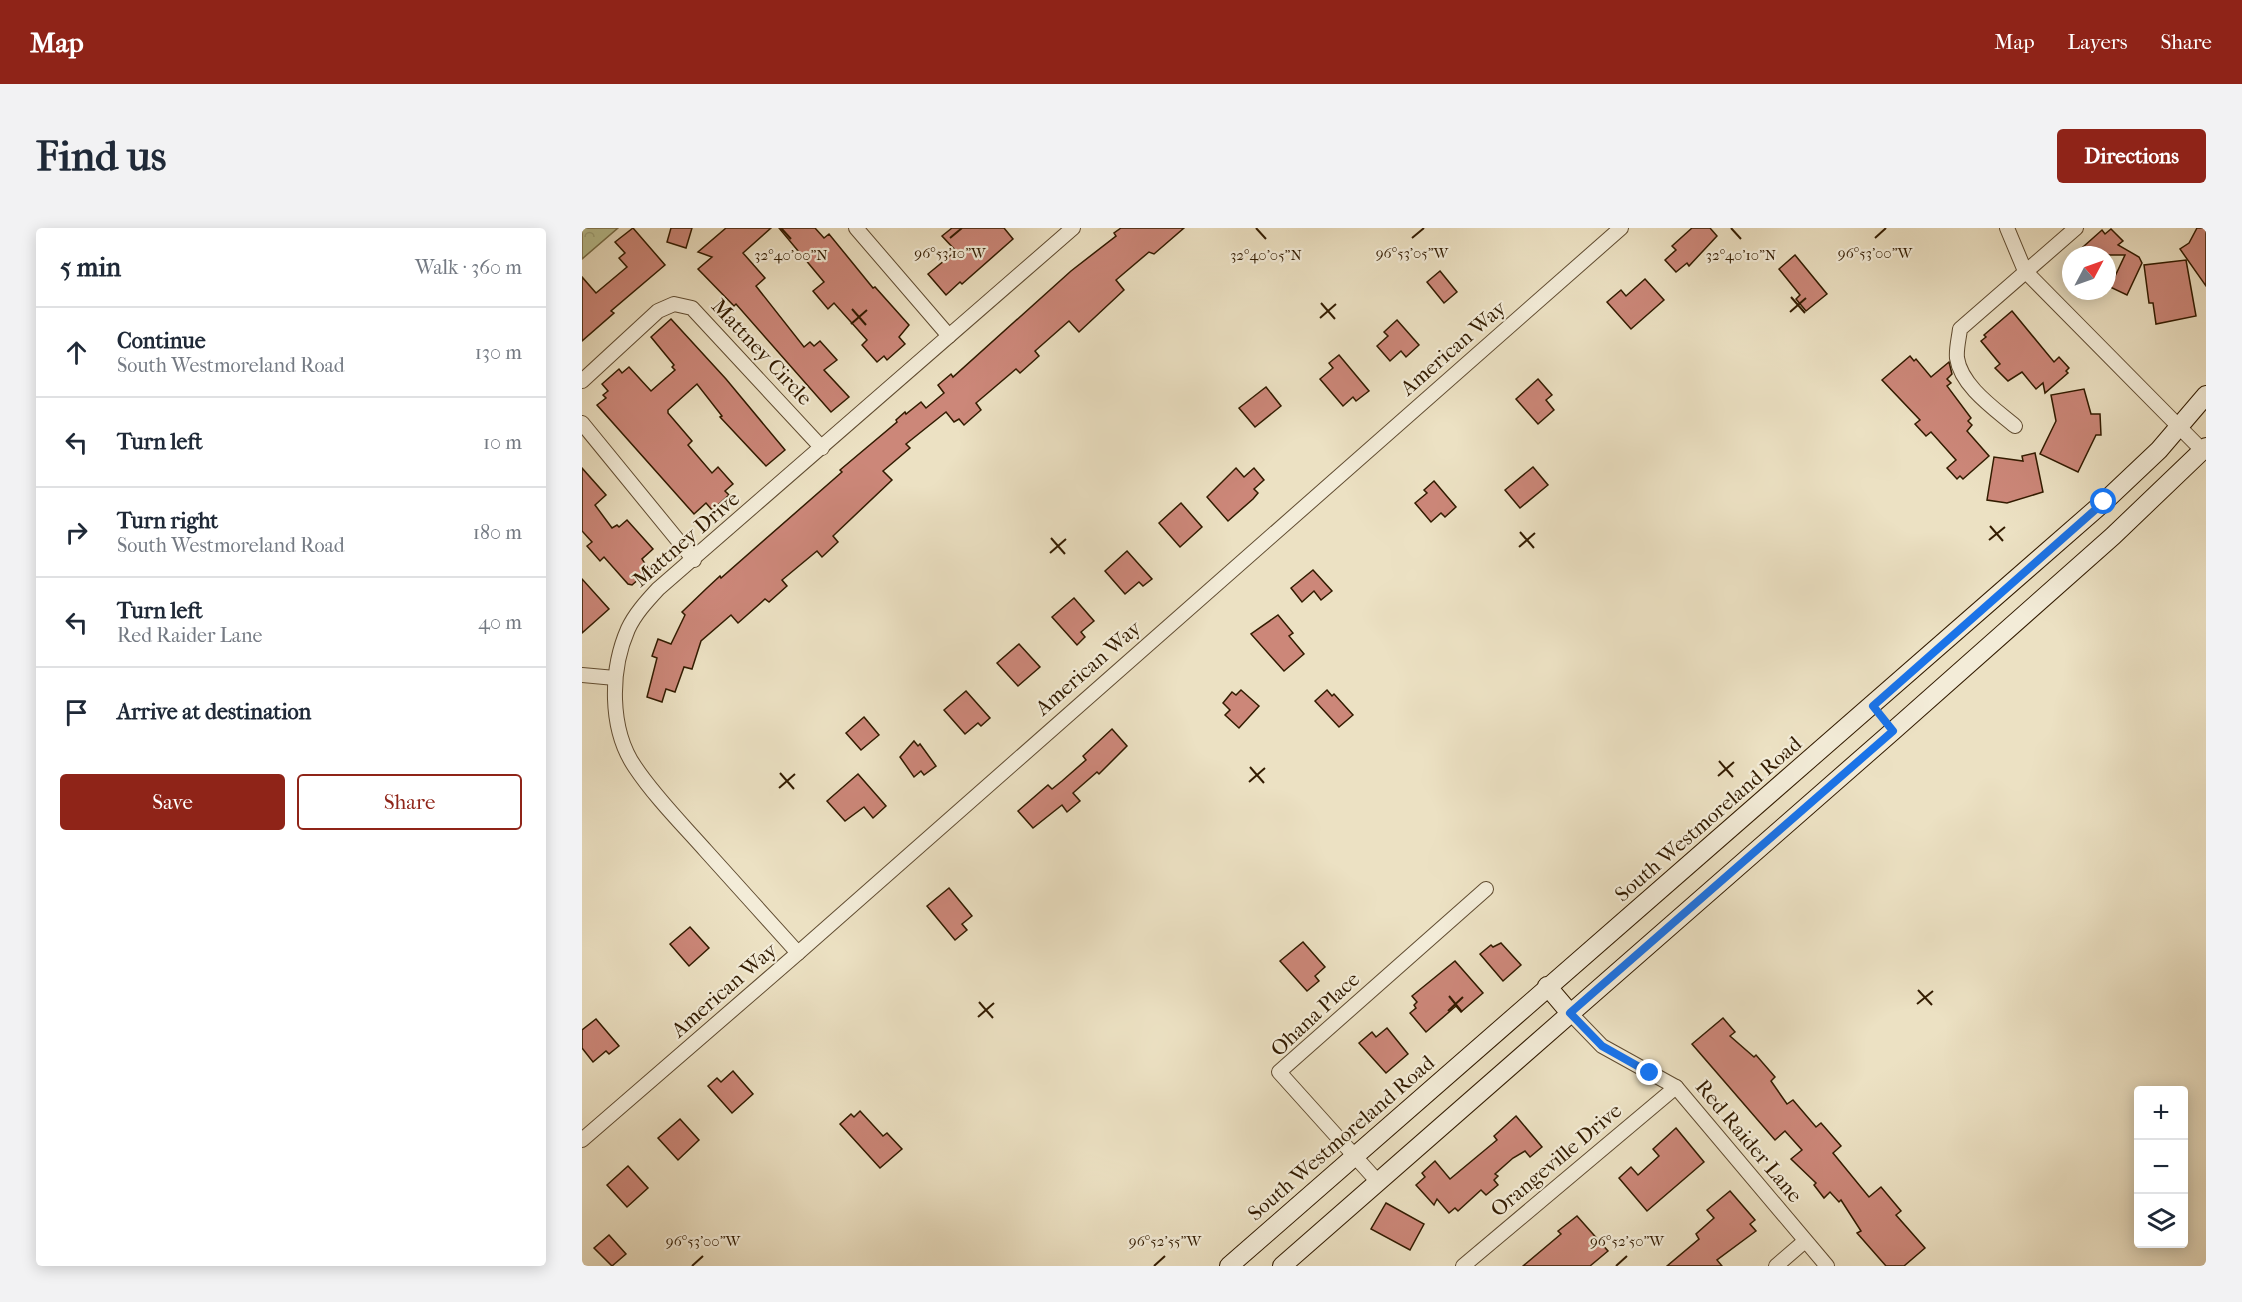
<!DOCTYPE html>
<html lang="en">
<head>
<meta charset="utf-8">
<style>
  body { margin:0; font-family:"IM FELL French Canon",serif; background:#f2f2f3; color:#1f2937 }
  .controls { position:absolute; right:18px; bottom:18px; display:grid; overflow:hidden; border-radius:6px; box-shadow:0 3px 15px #0003 }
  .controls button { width:54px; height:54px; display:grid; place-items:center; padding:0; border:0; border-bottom:2px solid #e0e1e3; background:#fff; color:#1f2937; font:30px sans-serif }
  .compass { position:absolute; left:1480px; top:18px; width:54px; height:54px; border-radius:50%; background:#fff; box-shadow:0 3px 15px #0003; rotate:49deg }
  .stop { position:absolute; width:18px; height:18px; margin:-14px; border:4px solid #1a73e8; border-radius:50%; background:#fff }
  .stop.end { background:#1a73e8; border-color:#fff; box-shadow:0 2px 6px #0008 }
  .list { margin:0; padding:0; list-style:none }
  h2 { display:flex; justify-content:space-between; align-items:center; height:78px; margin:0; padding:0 24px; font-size:26px }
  h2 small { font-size:20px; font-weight:400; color:#747a83 }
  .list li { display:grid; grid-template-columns:39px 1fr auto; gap:18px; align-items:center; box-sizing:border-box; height:90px; padding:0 24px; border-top:2px solid #e0e1e3 }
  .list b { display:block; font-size:22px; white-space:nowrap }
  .list p { margin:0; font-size:20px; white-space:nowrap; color:#747a83 }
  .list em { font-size:20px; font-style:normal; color:#747a83 }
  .actions { display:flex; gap:12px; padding:18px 24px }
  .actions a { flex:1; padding:14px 0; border:2px solid #8f2418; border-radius:6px; text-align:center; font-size:21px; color:#8f2418 }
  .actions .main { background:#8f2418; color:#fff }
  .icon { flex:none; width:33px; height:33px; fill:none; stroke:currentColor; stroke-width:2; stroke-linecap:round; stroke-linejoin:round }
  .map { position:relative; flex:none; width:1624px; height:1038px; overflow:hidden; border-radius:6px }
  header { display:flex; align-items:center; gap:36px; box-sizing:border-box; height:84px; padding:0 30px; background:#8f2418; color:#fff }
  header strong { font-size:28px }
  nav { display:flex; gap:33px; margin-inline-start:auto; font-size:21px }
  .intro { display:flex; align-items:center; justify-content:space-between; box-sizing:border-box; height:144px; padding:0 36px }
  h1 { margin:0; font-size:42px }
  .button { padding:15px 27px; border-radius:6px; background:#8f2418; color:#fff; font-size:21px; font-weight:700 }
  main { display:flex; gap:36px; padding:0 36px }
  aside { flex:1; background:#fff; border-radius:6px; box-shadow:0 3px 15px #0003 }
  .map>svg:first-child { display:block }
  .forest { fill:url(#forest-crowns); stroke:#766e49; stroke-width:1.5 }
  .building { fill:#cc8779; stroke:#321b00; stroke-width:1.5 }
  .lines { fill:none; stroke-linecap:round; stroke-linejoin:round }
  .minor-casing { stroke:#604c31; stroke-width:16 }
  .secondary-casing { stroke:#321b00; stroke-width:20 }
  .minor { stroke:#f3ecd8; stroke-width:14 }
  .secondary { stroke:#f3ecd8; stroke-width:18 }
  .route { stroke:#1a73e8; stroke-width:8 }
  .ticks { fill:none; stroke:#321b00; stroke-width:2 }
  .labels { text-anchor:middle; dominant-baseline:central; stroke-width:4.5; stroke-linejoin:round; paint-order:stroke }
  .street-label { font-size:21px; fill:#321b00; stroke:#f3ecd8 }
  .ticks-label { font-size:15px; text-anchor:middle; fill:#321b00; stroke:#f3ecd8; stroke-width:4.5; stroke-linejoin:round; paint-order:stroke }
</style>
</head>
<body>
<header>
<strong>Map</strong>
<nav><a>Map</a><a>Layers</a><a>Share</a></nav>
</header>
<div class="intro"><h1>Find us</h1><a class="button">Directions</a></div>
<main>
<aside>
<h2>5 min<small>Walk · 360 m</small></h2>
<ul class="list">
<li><svg class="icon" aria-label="ahead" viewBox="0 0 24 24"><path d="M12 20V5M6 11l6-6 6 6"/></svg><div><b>Continue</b><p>South Westmoreland Road</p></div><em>130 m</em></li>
<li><svg class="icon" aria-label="left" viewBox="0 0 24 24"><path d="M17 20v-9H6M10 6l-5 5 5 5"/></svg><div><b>Turn left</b></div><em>10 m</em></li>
<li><svg class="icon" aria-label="right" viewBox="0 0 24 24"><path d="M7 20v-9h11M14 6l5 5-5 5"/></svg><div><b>Turn right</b><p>South Westmoreland Road</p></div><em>180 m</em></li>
<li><svg class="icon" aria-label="left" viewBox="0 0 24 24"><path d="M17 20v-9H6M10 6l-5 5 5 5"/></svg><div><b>Turn left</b><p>Red Raider Lane</p></div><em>40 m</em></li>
<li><svg class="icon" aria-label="arrive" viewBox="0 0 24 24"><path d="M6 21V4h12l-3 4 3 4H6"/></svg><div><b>Arrive at destination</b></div></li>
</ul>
<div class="actions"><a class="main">Save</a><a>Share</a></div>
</aside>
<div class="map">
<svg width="1624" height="1038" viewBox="0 0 1624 1038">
  <defs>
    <pattern id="forest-crowns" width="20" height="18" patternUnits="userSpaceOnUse" patternTransform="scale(1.5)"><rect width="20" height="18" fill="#bac292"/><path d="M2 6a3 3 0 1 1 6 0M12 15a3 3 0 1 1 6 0" fill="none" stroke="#a0a67c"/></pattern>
  </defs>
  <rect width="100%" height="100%" fill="#ece1c3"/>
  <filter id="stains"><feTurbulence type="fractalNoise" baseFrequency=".00333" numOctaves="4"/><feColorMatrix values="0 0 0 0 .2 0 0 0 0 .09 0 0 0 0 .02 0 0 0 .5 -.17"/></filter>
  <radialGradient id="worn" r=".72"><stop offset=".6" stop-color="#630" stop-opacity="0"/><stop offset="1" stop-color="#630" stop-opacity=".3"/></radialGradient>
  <path class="forest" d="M0,0H36L0,31Z"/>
  <g class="building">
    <path d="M51,0L83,37L29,83L32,85L0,113V49L14,65L45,39L37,30L43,25L33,14Z"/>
    <path d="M89,0H110L104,20L85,14Z"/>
    <path d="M144,0H189L161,25L183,50L174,58L222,119L228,114L232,118L238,113L255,132L242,142L267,169L249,184L154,76L152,78L116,41L130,29L116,24Z"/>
    <path d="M197,0H233L242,10L247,6L291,60L293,59L327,97L317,109L323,116L305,132L302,128L295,134L280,117L285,112L252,75L246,81L231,63L242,54Z"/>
    <path d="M370,0H422L431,11L380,56L378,54L364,67L346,46L374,23L360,8Z"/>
    <path d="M539,0H602L572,26L567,24L534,52L542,62L497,104L487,93L453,123L457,128L438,145L434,141L394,175L399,182L382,197L377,191L372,194L364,184L324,216L328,220L301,243L310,252L251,308L256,314L240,329L235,323L200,352L205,358L187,374L183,371L156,395L149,387L119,413L110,441L102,439L93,464L84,461L80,474L65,469L75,430L70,428L76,411L89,416L103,387L100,384L125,360L138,348L139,350L260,244L258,242L315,194L314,192L323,184L324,186L339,174L344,180L362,165L356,157L369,146L371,149L489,43L534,8L532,5Z"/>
    <path d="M1110,0H1128L1135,8L1107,38L1105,35L1094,44L1083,32L1094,22L1090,18Z"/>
    <path d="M1615,0H1624V58L1598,21L1607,15Z"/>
    <path d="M1529,1L1541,13L1536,17L1557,29L1560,35L1545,67L1528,59L1543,27H1492L1520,2L1523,6Z"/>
    <path d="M1213,27L1245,66L1224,83L1214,71L1218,67L1197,41Z"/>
    <path d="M1604,32L1614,88L1574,96L1571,75H1567L1562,37Z"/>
    <path d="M858,43L875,64L862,75L845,54Z"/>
    <path d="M1063,51L1082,72L1049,101L1025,74L1039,62L1044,68Z"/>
    <path d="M1430,83L1472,134L1477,129L1487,140L1484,143L1486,145L1463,165L1461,155L1454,161L1440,144L1426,153L1413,140L1418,136L1399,113L1404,109L1402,107Z"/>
    <path d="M89,91L144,151L203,222L184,238L138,189L140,188L115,156L86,182V185L110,213L106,217L130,245L136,239L151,256L143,263L147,267L130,282L124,275L112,286L15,177L24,170L21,167L26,163L20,156L37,141L40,145L47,139L69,163L93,142L90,139L92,137L69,109Z"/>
    <path d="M815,92L837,117L824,129L819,123L808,133L795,118L806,108L802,104Z"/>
    <path d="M757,127L787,163L774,173L771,169L761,178L738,151L751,140L747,135Z"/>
    <path d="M1328,128L1332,133L1334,131L1349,149L1367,134L1370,146L1365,151L1369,155L1365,158L1389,190L1386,193L1390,197L1385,203L1407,228L1381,251L1378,248L1375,251L1365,240L1374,232L1349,204L1344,208L1333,196L1338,192L1300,152Z"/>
    <path d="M956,151L970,167L964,172L972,182L956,196L934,171Z"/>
    <path d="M684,159L699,178L673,199L657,180Z"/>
    <path d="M1502,161L1509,186H1518L1519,207H1514L1496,244L1458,226L1474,193L1469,167Z"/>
    <path d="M1453,225L1461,264L1425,275L1405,272L1412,229L1441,233L1440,228Z"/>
    <path d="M951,239L966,257L938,280L923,262Z"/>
    <path d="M0,240L24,267L13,277L30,300L35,297L37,299L45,292L71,321L60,331L67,342L50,357L46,356L22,329L18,333L5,318L10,314L0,303Z"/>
    <path d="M654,240L662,249L672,240L682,252L672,261L676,265L671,271L646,293L625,269Z"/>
    <path d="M852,253L874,279L863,289L859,285L849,294L833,275L845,265L842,262Z"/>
    <path d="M599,275L620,299L598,319L577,295Z"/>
    <path d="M545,323L570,351L561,358L557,354L543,366L523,343Z"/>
    <path d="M731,342L750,363L739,372L732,363L720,374L709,360Z"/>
    <path d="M0,351L27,381L0,405Z"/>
    <path d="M492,370L512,393L499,404L503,409L495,417L470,389Z"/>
    <path d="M696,387L711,405L707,408L722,426L702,443L669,406Z"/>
    <path d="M437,416L458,439L436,458L415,435Z"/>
    <path d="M659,462L677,478L657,500L643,487L648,482L641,475L650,464L654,467Z"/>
    <path d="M745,462L750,468L752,466L771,487L757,499L733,473Z"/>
    <path d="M384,463L408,490L399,498L396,495L383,506L362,482Z"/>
    <path d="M282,489L297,507L279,522L264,505Z"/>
    <path d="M530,501L545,518L517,546L515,544L491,565L498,573L485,584L480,577L451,600L436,583L466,557L470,561L480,553L504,532L501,528Z"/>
    <path d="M332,513L336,518L338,516L354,538L342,547L339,543L332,549L318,529Z"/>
    <path d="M276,546L304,578L291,590L282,579L263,593L245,573Z"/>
    <path d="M367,660L390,688L380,696L385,702L373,712L345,678Z"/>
    <path d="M108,699L127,720L107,738L88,716Z"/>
    <path d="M721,714L743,739L733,748L737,753L725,763L698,733Z"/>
    <path d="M919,715L939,737L921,753L898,726L909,717L911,719Z"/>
    <path d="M873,733L901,765L879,784L874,778L844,804L828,785L834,780L832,777L835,774L830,768Z"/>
    <path d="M1141,790L1153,804L1148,808L1172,829L1174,827L1193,849L1189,853L1205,876L1211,872L1234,899L1239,895L1259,918L1251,925L1287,969L1299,959L1319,983L1314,987L1343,1020L1322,1038H1304L1275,1005L1279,1003L1259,972L1257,974L1248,964L1242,970L1232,957L1234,955L1209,931L1220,922L1203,903L1193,912L1110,816Z"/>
    <path d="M14,791L37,818L27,826L24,823L11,834L0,820V802Z"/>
    <path d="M805,800L826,826L804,845L777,815L790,804L794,809Z"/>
    <path d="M151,843L171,866L150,885L126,858L135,850L139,854Z"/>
    <path d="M278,883L301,908L305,905L320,921L298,940L258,896L269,886L272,889Z"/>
    <path d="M934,888L960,919L948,929L943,923L931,930L913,946L916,948L912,952L916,957L904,967L899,962L876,983L873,980L867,985L855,971L852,977L834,957L843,949L840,945L853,933L868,951L915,912L912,908Z"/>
    <path d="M98,891L117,912L96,932L76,910Z"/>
    <path d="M1094,900L1122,934L1065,983L1037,950L1049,939L1056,947L1077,928L1071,921Z"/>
    <path d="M46,938L66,960L45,979L25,957Z"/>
    <path d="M1148,963L1173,992L1168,996L1174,1003L1135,1032L1140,1038H1085L1117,1011L1114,1006L1132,990L1125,982Z"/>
    <path d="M804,975L842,996L828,1022L789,1001Z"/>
    <path d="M995,988L1026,1023L1008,1038H941L979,1006L976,1003Z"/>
    <path d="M27,1007L44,1026L30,1038L12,1020Z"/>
  </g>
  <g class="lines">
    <defs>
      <g id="minor">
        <path d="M274,0L367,108"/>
        <path d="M1425,0L1443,43L1620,222"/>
        <path d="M0,153L76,83L92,76L110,80L240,220"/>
        <path d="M0,195L112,332"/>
        <path d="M1433,198C1413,181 1379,158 1375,130C1374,121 1377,110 1378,101L1494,0"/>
        <path d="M0,447L33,450"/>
        <path d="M216,725C185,691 155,657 124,623C100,596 73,569 53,539C27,501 28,442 46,401C53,386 64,374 76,361L491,0"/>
        <path d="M988,785L1020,818L1094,859L1245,1038"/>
        <path d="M0,912L216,725L1039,0"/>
        <path d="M796,954L697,844L904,661"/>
        <path d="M881,1038L1094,859"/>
        <path d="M1194,1038L1223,1013"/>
      </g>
      <g id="secondary">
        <path d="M965,758L988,785"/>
        <path d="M647,1038L1522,274L1577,222L1624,167"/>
        <path d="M700,1038L1311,503L1531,308L1624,219"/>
      </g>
    </defs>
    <use href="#minor" class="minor-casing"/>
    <use href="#secondary" class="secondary-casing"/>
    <use href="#minor" class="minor"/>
    <use href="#secondary" class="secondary"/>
  </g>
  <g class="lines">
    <path class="route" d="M1068,845L1020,818L988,785L1311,503L1291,478L1522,274"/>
  </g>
  <path class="ticks" d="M199,0L209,11M674,0L684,11M1149,0L1159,11M368,10L380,0M830,10L842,0M1293,10L1304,0M1209,69L1223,85M739,75L753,91M270,81L284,97M1208,84L1224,70M738,90L754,76M269,96L285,82M1408,298L1421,313M938,304L952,320M469,310L483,326M1407,312L1423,299M937,319L953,305M468,325L484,311M1137,533L1151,549M668,539L682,555M198,545L212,561M1136,548L1152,534M667,554L683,540M197,560L213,546M1336,762L1350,777M867,768L880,784M397,774L411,790M1335,776L1351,763M866,783L881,769M396,789L412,775M110,1038L121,1028M572,1038L583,1028M1034,1038L1045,1028"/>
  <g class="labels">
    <g class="street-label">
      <text transform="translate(871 120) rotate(-41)">American Way</text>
      <text transform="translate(180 124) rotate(47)">Mattney Circle</text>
      <text transform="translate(104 311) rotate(-41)">Mattney Drive</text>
      <text transform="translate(506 440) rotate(-41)">American Way</text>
      <text transform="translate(1126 591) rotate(-41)">South Westmoreland Road</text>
      <text transform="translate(142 762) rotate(-41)">American Way</text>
      <text transform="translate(733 786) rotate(-43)">Ohana Place</text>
      <text transform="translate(759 910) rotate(-41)">South Westmoreland Road</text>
      <text transform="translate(1167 913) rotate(50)">Red Raider Lane</text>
      <text transform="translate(974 932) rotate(-40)">Orangeville Drive</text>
    </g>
  </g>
  <g class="ticks-label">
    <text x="368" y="30">96°53'10"W</text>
    <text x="830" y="30">96°53'05"W</text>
    <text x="1293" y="30">96°53'00"W</text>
    <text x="209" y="32">32°40'00"N</text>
    <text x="684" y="32">32°40'05"N</text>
    <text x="1159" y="32">32°40'10"N</text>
    <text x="121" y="1018">96°53'00"W</text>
    <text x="583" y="1018">96°52'55"W</text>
    <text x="1045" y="1018">96°52'50"W</text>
  </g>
  <rect width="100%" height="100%" filter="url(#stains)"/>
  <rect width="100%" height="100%" fill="url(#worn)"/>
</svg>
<div class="controls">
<button>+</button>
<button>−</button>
<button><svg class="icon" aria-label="layers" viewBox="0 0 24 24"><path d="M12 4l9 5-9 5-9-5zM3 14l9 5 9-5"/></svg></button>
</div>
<svg class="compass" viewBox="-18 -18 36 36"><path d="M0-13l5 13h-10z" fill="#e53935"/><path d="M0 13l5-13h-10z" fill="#747a83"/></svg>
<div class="stop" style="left:1522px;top:274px"></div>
<div class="stop end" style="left:1068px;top:845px"></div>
</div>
</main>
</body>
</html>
